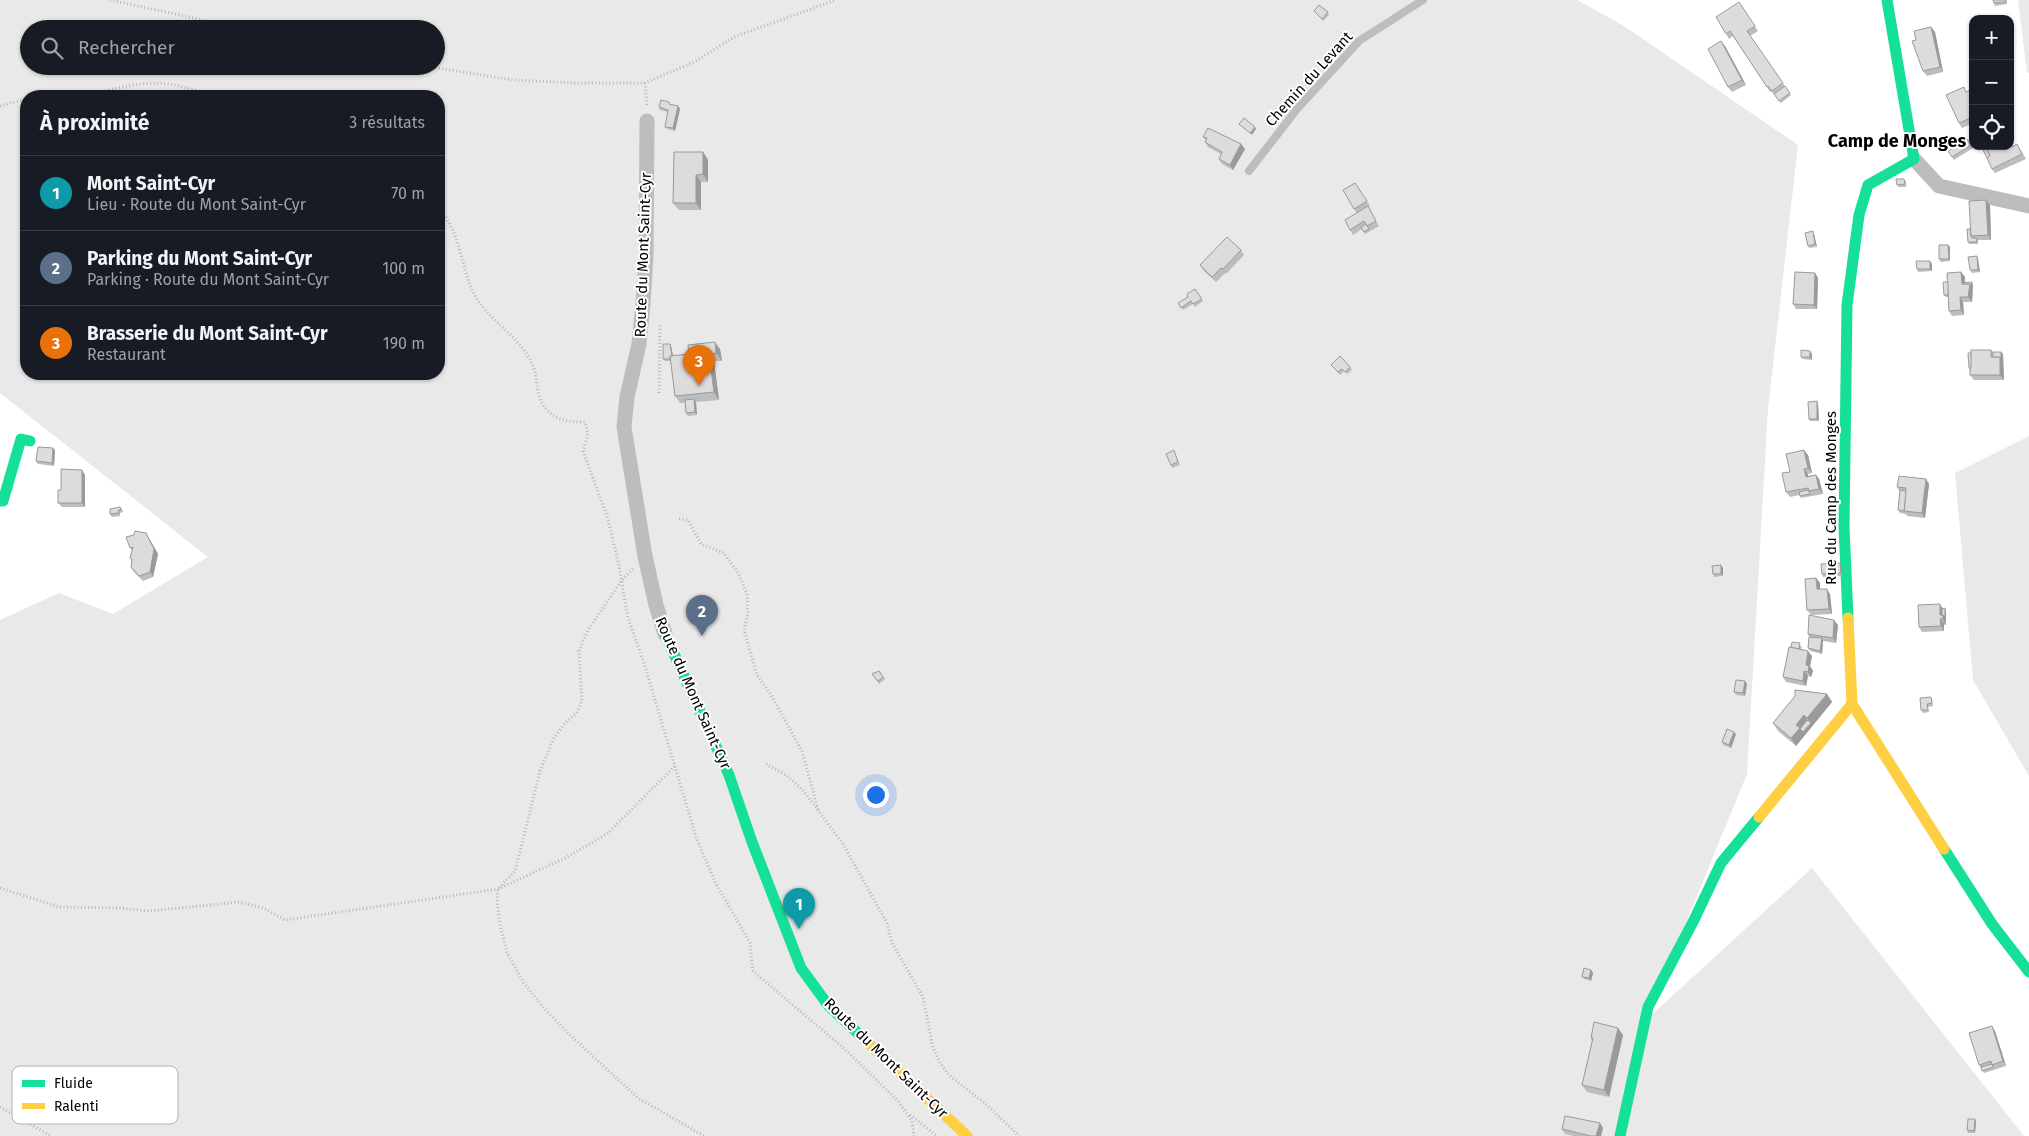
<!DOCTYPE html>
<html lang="fr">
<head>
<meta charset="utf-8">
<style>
  body { margin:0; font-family:"Fira Sans",sans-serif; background:#20242c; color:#f1f3f6 }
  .controls { position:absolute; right:15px; top:15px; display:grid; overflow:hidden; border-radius:10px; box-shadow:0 1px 4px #0004 }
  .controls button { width:45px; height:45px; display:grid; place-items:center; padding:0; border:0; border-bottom:1px solid #363941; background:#171b24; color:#f1f3f6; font:25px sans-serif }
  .you { position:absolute; left:875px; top:794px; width:18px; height:18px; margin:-12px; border:4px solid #fff; border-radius:50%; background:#1a73e8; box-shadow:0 0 0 8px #1a73e833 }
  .badge { display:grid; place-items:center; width:32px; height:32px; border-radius:50%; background:#adaeaf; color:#fff; font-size:16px; font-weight:700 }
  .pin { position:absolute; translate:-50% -41px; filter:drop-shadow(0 1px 2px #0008) }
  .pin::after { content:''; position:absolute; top:26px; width:18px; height:15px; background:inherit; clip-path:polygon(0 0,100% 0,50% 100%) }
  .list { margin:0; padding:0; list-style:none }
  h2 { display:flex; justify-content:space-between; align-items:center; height:65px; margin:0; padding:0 20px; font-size:21px }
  h2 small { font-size:16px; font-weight:400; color:#9ea1a6 }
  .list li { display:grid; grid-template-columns:32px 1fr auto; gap:15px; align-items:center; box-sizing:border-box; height:75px; padding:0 20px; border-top:1px solid #363941 }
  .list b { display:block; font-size:19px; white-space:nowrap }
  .list p { margin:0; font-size:16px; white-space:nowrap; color:#9ea1a6 }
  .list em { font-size:16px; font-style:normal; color:#9ea1a6 }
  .icon { flex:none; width:28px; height:28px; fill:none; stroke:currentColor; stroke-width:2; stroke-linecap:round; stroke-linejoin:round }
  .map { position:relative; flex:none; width:2029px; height:1136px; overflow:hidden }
  .search { position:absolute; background:#171b24; box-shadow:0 1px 4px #0004; left:20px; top:20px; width:425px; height:55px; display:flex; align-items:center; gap:12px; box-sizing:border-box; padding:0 18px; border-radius:28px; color:#9ea1a6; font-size:19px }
  .panel { position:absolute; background:#171b24; box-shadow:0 1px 4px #0004; left:20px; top:90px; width:425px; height:290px; border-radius:20px }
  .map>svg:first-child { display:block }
  .green { fill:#e9e9e9; fill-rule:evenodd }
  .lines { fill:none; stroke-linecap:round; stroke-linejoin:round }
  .path { stroke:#b8b8b8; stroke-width:3; stroke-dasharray:1 2.5; stroke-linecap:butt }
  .lane { stroke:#bdbdbd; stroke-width:8 }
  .street { stroke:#bdbdbd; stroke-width:15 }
  .fast { stroke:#16e098; stroke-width:11 }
  .slow { stroke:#ffcf43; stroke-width:11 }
  .wall { fill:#bdbdbd }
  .shaded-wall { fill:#9a9a9a }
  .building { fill:#dcdcdc; stroke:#9a9a9a }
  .labels { text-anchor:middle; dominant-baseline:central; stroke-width:4; stroke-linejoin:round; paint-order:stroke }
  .street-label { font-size:15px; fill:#000; stroke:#fff }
  .quarter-label { font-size:18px; font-weight:bold; fill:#000; stroke:#fff }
  .key { fill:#fff; stroke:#b2b2b2; stroke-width:1 }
  .key-label { font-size:14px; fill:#000 }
</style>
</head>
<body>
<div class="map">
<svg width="2029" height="1136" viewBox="0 0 2029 1136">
  <rect width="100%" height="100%" fill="#fff"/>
  <g class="green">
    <path d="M0,0H1577L1624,26L1798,145L1768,409L1747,774L1646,1020L1812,868L2024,1136H0V620L59,593L113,614L208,557L0,393ZM29,29H436V66H29ZM26,96H439V374H26Z"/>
    <path d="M2018,0H2029V73H2027Z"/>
    <path d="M2029,436V776L1973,680L1955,473Z"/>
  </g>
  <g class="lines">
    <g class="path">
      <path d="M110,0L244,29"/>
      <path d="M331,66L338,70L361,66"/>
      <path d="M425,66L514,80L574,83H645L696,61L734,37L836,0"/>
      <path d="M645,83L647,107"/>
      <path d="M85,96C114,89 145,79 174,85C187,87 200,92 212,96"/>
      <path d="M0,106L26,99"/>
      <path d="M439,209C459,229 461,264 472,290C485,319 518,334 532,363C539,379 534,396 547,410C557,421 571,422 585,422L588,434L583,451L607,516L618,561L628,618L644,663L696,837L715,882L750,943L753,971L848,1052L898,1101L912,1121L914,1136"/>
      <path d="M659,393L660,324"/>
      <path d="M679,519L688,520L701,544L724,553L738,573L747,594L748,613L744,630L757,675L771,695L802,751L818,809"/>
      <path d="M633,569L622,580L588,630L579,651L582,701L576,714L565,723L554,738L540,771L515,871L498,889L497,900L500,925L507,953L524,983L542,1006L568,1033L638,1098L704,1136"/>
      <path d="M766,764L786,775L803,790L843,844L887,923L892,943L923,997L933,1048L940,1063L949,1075L987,1105L1019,1136"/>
      <path d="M0,888L59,907L120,908L149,911L239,902L263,908L285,920L498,889L565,858L607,834L675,766"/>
      <path d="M0,1107L51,1136"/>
      <path d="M910,1115L937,1136"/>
    </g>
    <path class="lane" d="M1249,171L1297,109L1359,41L1423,0"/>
    <g class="street">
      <path d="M647,121L646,256L643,304L639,344L627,397L624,427L645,556L656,605L665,634"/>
      <path d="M1914,159L1939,186L2029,206"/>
    </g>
    <g class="fast">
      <path d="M0,501H3L21,439L30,441"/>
      <path d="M1848,618L1844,527L1847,305L1859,215L1868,185L1914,159L1887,0"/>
      <path d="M665,634L729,775L752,842L801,968L828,1005L862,1037"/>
      <path d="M1944,849L1992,924L2029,972"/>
      <path d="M1620,1136L1648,1007L1694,920L1721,863L1759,817"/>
    </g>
    <g class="slow">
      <path d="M1848,618L1852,704L1944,849"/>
      <path d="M1759,817L1852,704"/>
      <path d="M862,1037L967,1136"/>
    </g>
  </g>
  <g class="wall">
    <path d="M2007,0V4L1995,6L1994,3Z"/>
    <path d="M1739,2L1758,31L1750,36L1791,95L1781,103L1771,91L1770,92L1733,36L1729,39L1726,34Z"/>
    <path d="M1314,11L1328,12L1329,15L1323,21Z"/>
    <path d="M1931,27L1935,32L1943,72L1927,76L1923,71L1916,40Z"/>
    <path d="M1725,46L1746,85L1732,92L1728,87Z"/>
    <path d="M1973,89V123L1962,128L1959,123L1967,91Z"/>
    <path d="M671,105L678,106L680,109L675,131L667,129L665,127L668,112L660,110L659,107Z"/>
    <path d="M1203,137L1241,144L1245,149L1233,170L1222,164L1219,159L1221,154L1208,147L1205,142L1206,140Z"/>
    <path d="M1967,139L1973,148L1954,160L1948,151Z"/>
    <path d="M2010,140L2013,146L2017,144L2026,159L1995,173L1992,169L2010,146Z"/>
    <path d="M703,152L708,160V182H701V210H679L673,203Z"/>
    <path d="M1906,181V187H1899L1897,185Z"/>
    <path d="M1355,183L1370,206L1368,207L1379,226L1365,234L1362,229L1353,235L1350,230L1357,213L1354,209Z"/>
    <path d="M1986,200L1990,205L1991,240H1978V244H1969L1968,242L1970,229Z"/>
    <path d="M1814,234L1817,247L1809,248L1808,246Z"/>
    <path d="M1948,245L1950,247V261L1941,262L1939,259Z"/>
    <path d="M1241,250L1244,255L1226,274L1225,273L1216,282L1203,270L1200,265Z"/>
    <path d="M1977,256L1978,259L1980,272L1972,273L1970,270Z"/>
    <path d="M1932,264V271L1918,272L1917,269Z"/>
    <path d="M1961,272L1965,277V283L1973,285L1972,302H1963L1964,315L1952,316L1949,311L1948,297H1946L1944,295L1948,282Z"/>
    <path d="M1815,273L1818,278L1817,309H1796L1793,304Z"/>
    <path d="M1195,289L1203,301L1195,307L1193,304L1183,310L1178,303L1188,297Z"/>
    <path d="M670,344L671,346L673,356L720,349L722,361H714L719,400L696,402L697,415L688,416L686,413L685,403H680L675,396L671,361H665L663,359Z"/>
    <path d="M1991,350L1993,352H2001L2003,354L2004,380H1974L1970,375V371L1969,368L1971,353Z"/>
    <path d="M1812,354V360L1803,359L1801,357Z"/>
    <path d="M1333,367H1350L1352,370L1347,374L1344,371L1340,375Z"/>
    <path d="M1817,401L1818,404L1819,421H1810L1809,419Z"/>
    <path d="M55,450L54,466L38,464L36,461Z"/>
    <path d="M1175,453L1180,465L1172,468L1171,465Z"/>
    <path d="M1808,455L1812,473L1808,474V476L1816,475L1819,479L1823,494L1801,498L1799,495L1790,497L1786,492L1790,472Z"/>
    <path d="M85,475V507H62L58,503L61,490Z"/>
    <path d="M1926,479L1929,484L1925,518L1907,516L1906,514L1900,513L1898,510L1900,492L1897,487Z"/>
    <path d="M120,507L122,509L123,512L120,513V516L112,517L110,514Z"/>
    <path d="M146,533L158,554L153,577L143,581L134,572L131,567L132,561L130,558L132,550L130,548Z"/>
    <path d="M1842,566V576L1823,577L1822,574Z"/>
    <path d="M1723,568V576L1714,577L1713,574Z"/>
    <path d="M1816,578L1820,583V589L1830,594L1832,614L1811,615L1807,610Z"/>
    <path d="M1943,608L1946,611V625H1944V624V631L1922,632L1919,627Z"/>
    <path d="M1838,625L1836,643L1823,641L1822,654L1810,651L1808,648L1809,637L1808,634Z"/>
    <path d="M1802,646L1801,649L1812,656L1810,666L1813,671L1811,677L1808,676L1806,686L1786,682L1783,677L1791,647Z"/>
    <path d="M879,671L885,679L879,684L872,674Z"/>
    <path d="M1745,681L1747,684L1745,696L1736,695L1734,692Z"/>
    <path d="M1827,694L1832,702L1796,746L1778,731L1773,723L1795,696Z"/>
    <path d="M1931,697L1932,699L1933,706L1928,707L1929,712L1923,713L1921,710Z"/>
    <path d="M1736,734L1731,748L1723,745L1722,742Z"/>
    <path d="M1591,970L1593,973L1591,981L1584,979L1582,977Z"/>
    <path d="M1995,1031L2006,1066L1984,1073L1979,1065Z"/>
    <path d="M1623,1035L1609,1097L1587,1092L1582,1085L1592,1041L1591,1038Z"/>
    <path d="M1976,1121L1975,1133H1968L1967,1130Z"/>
    <path d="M1603,1128L1601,1136H1574L1565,1134L1562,1129Z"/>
  </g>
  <g class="shaded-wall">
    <path d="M1931,27L1935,32L1943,72L1940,67Z"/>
    <path d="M1721,41L1725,46L1746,85L1742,80Z"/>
    <path d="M678,106L680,109L675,131L673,128Z"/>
    <path d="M1255,127L1256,129L1252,135L1250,133Z"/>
    <path d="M1241,144L1245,149L1233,170L1230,165Z"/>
    <path d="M703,152L708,160V182L703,174Z"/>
    <path d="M696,175L701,182V210L696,203Z"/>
    <path d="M1986,200L1990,205L1991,240L1988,235Z"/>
    <path d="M1813,231L1814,234L1817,247L1815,244Z"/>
    <path d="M1948,245L1950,247V261L1949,259Z"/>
    <path d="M1977,256L1978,259L1980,272L1978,270Z"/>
    <path d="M1930,261L1932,264V271L1930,269Z"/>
    <path d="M1961,272L1965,277V286L1962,284Z"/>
    <path d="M1815,273L1818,278L1817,309L1814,305Z"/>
    <path d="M1972,282L1973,285L1972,302L1968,297L1970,284Z"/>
    <path d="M1960,297L1963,302L1964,315L1961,310Z"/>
    <path d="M715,342L720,349L722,361L716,353Z"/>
    <path d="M670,344L671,346L674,361L672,359Z"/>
    <path d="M1810,351L1812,354V360L1810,357Z"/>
    <path d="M2001,352L2003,354L2004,380L2000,375V357Z"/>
    <path d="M709,354L714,361L719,400L714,392Z"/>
    <path d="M694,399L696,402L697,415L695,412Z"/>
    <path d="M1817,401L1818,404L1819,421L1817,419Z"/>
    <path d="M53,448L55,450L54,466L52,463Z"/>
    <path d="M1804,450L1808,455L1812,473L1808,468Z"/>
    <path d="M1804,469L1808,474L1809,482L1806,477Z"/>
    <path d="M82,470L85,475V507L82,503Z"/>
    <path d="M1816,475L1819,479L1823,494L1819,489Z"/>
    <path d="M1926,479L1929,484L1925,518L1922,513Z"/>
    <path d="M146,533L158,554L153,577L150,572Z"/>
    <path d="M1840,563L1842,566V576L1841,573Z"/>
    <path d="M1721,565L1723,568V576L1721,574Z"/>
    <path d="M1816,578L1820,583V594L1817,589Z"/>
    <path d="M1827,589L1830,594L1832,614L1829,609Z"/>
    <path d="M1940,604L1943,609L1945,608L1946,611V625L1940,615Z"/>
    <path d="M1940,619L1944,623V631L1941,626Z"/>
    <path d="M1834,620L1838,625L1836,643L1833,638Z"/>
    <path d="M1822,638L1823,641L1822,654L1820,651Z"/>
    <path d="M1808,651L1812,656L1810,666L1813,671L1811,677L1808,672L1806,665Z"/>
    <path d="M1804,671L1808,676L1806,686L1803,681Z"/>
    <path d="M1745,681L1747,684L1745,696L1743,693Z"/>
    <path d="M1827,694L1832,702L1796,746L1791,738L1796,725L1804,715L1809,723H1811L1807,718Z"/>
    <path d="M1734,732L1736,734L1731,748L1729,745Z"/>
    <path d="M1591,970L1593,973L1591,981L1589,978Z"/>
    <path d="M1992,1026L1995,1031L2006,1066L2003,1061Z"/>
    <path d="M1618,1028L1623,1035L1609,1097L1604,1090Z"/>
    <path d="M1975,1119L1976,1121L1975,1133L1974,1131Z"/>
    <path d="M1600,1123L1603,1128L1601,1136H1596Z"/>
  </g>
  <g class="building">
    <path d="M1993,0H2005L2006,2L1994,3Z"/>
    <path d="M1739,2L1755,26L1747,31L1783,83L1772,91L1768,86L1767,87L1730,31L1726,34L1716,17Z"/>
    <path d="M1319,5L1328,12L1322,19L1314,11Z"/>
    <path d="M1931,27L1940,67L1923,71L1912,41L1916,40L1914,31Z"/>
    <path d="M1721,41L1742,80L1728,87L1708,49Z"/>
    <path d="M1785,86L1790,93L1779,101L1774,94Z"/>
    <path d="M1964,87L1966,92L1973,89V117L1959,123L1946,95Z"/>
    <path d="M661,100L669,102V104L678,106L673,128L665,127L668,110L659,107Z"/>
    <path d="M1244,118L1255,127L1250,133L1239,124Z"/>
    <path d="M1208,128L1241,144L1230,165L1219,159L1222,152L1205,142L1207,138L1203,137Z"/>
    <path d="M1967,139L1971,145L1952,157L1948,151Z"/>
    <path d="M2010,142L2012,147L2017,144L2022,154L1992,169L1987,158L1990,156L1985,146H2010Z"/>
    <path d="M1981,146H1985L1990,156L1987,158Z"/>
    <path d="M674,152H703V174L696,175V203H673Z"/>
    <path d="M1896,179H1904L1905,184L1897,185Z"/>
    <path d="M1355,183L1367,201L1354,209L1343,190Z"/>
    <path d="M1986,200L1988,235L1971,236L1969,201Z"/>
    <path d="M1368,206L1376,221L1367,226L1364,221L1350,230L1345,220Z"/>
    <path d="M1366,224L1369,229L1364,232L1361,227Z"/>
    <path d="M1967,229H1970L1971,236L1972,238H1976L1977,242H1968Z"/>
    <path d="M1813,231L1815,244L1808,246L1805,233Z"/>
    <path d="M1227,237L1241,250L1223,269L1221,268L1212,277L1200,265Z"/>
    <path d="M1939,245H1948L1949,259H1939Z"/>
    <path d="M1977,256L1978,270H1970L1968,257Z"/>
    <path d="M1916,261H1930V269H1917Z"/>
    <path d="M1795,272L1815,273L1814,305L1793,304Z"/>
    <path d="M1961,272L1962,284H1970L1968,297H1960L1961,310L1949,311L1947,273Z"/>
    <path d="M1943,282H1948V295H1944Z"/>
    <path d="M1972,282L1971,286L1970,284H1963V283Z"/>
    <path d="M1195,289L1202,299L1193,304L1191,301L1181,308L1178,303L1188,297L1187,294Z"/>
    <path d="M715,342L716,353L709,354L714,392L675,396L670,356L689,354L688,345Z"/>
    <path d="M663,344H670L672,356H670V359H663Z"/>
    <path d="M1801,350L1810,351V357H1801Z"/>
    <path d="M1971,350H1991V357H2000V375H1970Z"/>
    <path d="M1993,352H2001V359L2000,357H1993Z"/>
    <path d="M1968,353H1971V368H1969Z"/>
    <path d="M1340,356L1350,367L1345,372L1342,369L1338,372L1331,365Z"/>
    <path d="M694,399L695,412L686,413L685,400Z"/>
    <path d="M1817,401V419H1809L1808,402Z"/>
    <path d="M38,447L53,448L52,463L36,461Z"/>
    <path d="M1174,450L1178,462L1171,465L1166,454Z"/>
    <path d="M1804,450L1808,468L1804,469L1806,477L1816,475L1819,489L1809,491L1808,488L1786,492L1782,473L1790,472L1786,454Z"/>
    <path d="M61,469L82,470V503H58V490H61Z"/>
    <path d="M1899,476L1926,479L1922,513L1904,511L1906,488L1897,487Z"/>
    <path d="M1808,490L1810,494L1800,496L1799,492Z"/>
    <path d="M1900,490L1906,491L1904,511L1898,510Z"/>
    <path d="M120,507L121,510H118L119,513L110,514V509Z"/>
    <path d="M135,531L146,533L154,549L150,572L139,576L131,567L132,559L130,558L133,547L130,548L126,537L134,535Z"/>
    <path d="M1840,563L1841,573L1822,574L1821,564Z"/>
    <path d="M1721,565V574H1713L1712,566Z"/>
    <path d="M1816,578L1817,589H1827L1829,609L1807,610L1805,579Z"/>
    <path d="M1940,604V615H1943V618L1940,619L1941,626L1919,627L1918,605Z"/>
    <path d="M1945,608V617L1943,615H1942V609Z"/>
    <path d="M1809,615L1834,620L1833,638L1808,634Z"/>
    <path d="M1809,637L1822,638L1820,651L1808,648Z"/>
    <path d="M1792,642L1800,643L1799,649L1791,647Z"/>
    <path d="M1789,647L1808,651L1806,665L1809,666L1808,672L1804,671L1803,681L1783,677Z"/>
    <path d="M879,671L883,677L878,681L872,674Z"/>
    <path d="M1736,680L1745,681L1743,693L1734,692Z"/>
    <path d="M1795,690L1827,694L1807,718L1804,715L1796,725L1800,728L1791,738L1773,723L1795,696Z"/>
    <path d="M1931,697L1932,703L1927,704L1928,710H1921L1920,698Z"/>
    <path d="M1807,720L1811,723L1803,732L1800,729Z"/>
    <path d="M1727,729L1734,732L1729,745L1722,742Z"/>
    <path d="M1584,968L1591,970L1589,978L1582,977Z"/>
    <path d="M1594,1022L1618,1028L1604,1090L1582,1085L1593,1038H1591Z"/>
    <path d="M1992,1026L2003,1061L1992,1065L1991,1061L1979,1065L1969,1033Z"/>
    <path d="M1992,1064L1993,1067L1982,1071L1981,1067Z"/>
    <path d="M1565,1116L1600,1123L1596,1136H1591L1562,1129Z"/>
    <path d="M1968,1119H1975L1974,1131L1967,1130Z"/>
  </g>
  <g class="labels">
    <g class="street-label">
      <text transform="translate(1309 79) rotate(-48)">Chemin du Levant</text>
      <text transform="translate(643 255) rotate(-88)">Route du Mont Saint-Cyr</text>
      <text transform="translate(1831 498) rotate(-90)">Rue du Camp des Monges</text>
      <text transform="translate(693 693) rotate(66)">Route du Mont Saint-Cyr</text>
      <text transform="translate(886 1058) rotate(44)">Route du Mont Saint-Cyr</text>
    </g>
    <g class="quarter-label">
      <text x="1897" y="141">Camp de Monges</text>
    </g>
  </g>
  <rect x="12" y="1066" width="166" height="58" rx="8" class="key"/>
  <rect x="22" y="1080" width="23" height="7" fill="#16e098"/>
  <rect x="22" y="1103" width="23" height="6" fill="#ffcf43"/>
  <g class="key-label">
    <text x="54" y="1088">Fluide</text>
    <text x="54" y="1111">Ralenti</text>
  </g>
</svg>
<div class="controls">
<button>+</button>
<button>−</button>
<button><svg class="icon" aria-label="locate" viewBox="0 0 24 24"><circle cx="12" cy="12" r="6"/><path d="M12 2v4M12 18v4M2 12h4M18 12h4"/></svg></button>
</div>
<div class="you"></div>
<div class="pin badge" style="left:799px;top:929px;background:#0f9aa8">1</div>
<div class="pin badge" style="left:702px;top:636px;background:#5c6f8a">2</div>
<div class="pin badge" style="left:699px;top:386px;background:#e8710a">3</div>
<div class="search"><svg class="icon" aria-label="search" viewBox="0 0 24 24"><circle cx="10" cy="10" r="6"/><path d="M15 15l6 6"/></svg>Rechercher</div>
<section class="panel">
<h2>À proximité<small>3 résultats</small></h2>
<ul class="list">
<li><span class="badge" style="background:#0f9aa8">1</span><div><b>Mont Saint-Cyr</b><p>Lieu · Route du Mont Saint-Cyr</p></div><em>70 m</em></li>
<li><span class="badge" style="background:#5c6f8a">2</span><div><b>Parking du Mont Saint-Cyr</b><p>Parking · Route du Mont Saint-Cyr</p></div><em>100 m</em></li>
<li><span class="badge" style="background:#e8710a">3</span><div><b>Brasserie du Mont Saint-Cyr</b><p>Restaurant</p></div><em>190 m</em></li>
</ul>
</section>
</div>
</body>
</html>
